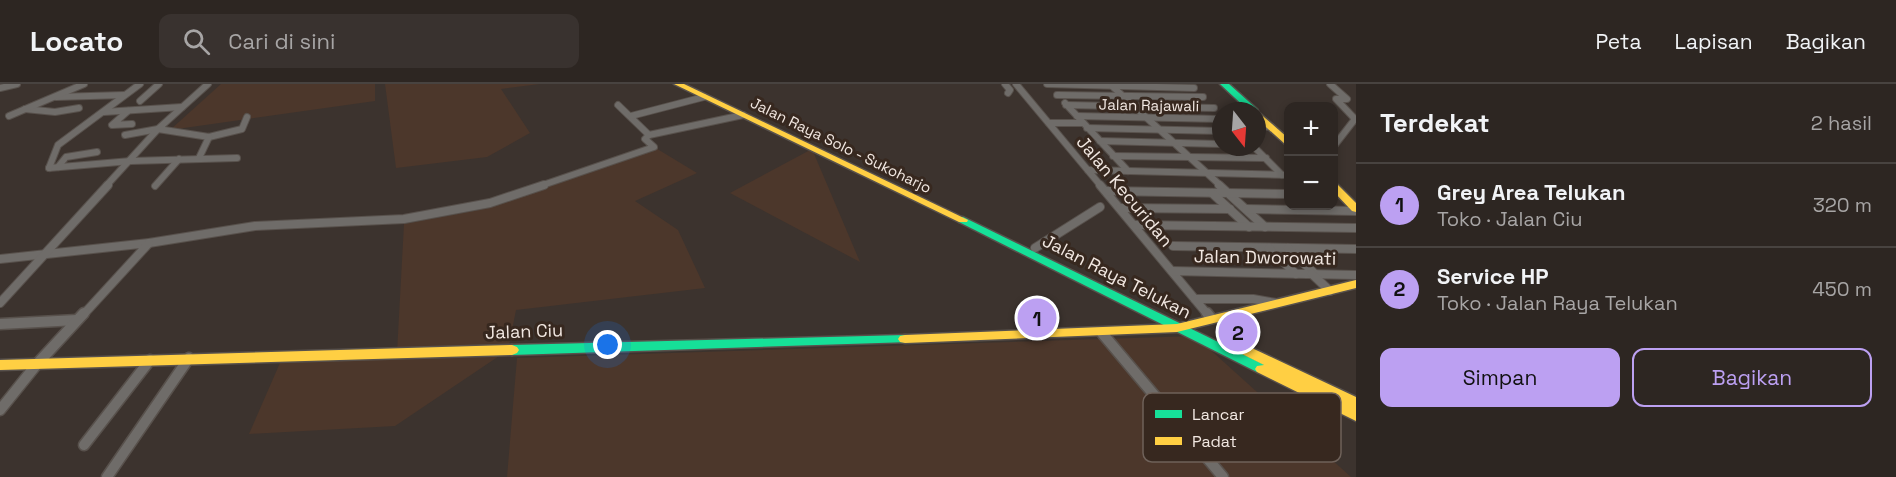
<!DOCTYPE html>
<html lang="id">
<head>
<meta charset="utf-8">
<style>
  body { margin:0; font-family:"Space Grotesk",sans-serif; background:#39322f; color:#f1f3f6 }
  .controls { position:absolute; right:18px; top:18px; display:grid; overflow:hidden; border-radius:12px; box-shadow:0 3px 9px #0003 }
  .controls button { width:54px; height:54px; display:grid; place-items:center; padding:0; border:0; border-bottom:2px solid #484340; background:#2d2622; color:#f1f3f6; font:30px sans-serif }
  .compass { position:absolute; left:1212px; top:18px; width:54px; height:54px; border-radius:50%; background:#2d2622; box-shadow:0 3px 9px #0003; rotate:163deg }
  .you { position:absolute; left:608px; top:261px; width:21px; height:21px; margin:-15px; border:4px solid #fff; border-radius:50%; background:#1a73e8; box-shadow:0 0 0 9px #1a73e833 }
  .badge { display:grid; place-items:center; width:39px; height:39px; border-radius:50%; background:#bca0f2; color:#111; font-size:20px; font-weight:700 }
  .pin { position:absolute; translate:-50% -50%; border:3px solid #fff; box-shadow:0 2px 6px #0006 }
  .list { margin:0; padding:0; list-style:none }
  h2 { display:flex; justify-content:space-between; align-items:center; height:78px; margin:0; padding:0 24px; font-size:26px }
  h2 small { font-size:20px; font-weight:400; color:#a7a5a5 }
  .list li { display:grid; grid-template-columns:39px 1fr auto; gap:18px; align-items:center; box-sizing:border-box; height:84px; padding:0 24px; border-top:2px solid #484340 }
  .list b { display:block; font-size:22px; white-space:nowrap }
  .list p { margin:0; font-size:20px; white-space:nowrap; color:#a7a5a5 }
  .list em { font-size:20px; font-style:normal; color:#a7a5a5 }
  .actions { display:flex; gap:12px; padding:18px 24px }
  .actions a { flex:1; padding:14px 0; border:2px solid #bca0f2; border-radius:12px; text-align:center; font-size:21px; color:#bca0f2 }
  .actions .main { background:#bca0f2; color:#111 }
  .icon { flex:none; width:33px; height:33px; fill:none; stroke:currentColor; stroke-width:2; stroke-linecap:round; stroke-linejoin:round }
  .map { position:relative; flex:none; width:1356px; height:393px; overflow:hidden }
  header { display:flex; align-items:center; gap:36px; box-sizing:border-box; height:84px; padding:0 30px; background:#2d2622; border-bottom:2px solid #484340 }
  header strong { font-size:28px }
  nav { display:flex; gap:33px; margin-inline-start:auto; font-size:21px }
  .search { width:420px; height:54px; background:#39322f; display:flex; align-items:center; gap:15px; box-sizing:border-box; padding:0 21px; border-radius:12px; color:#a7a5a5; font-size:22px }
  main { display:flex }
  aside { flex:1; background:#2d2622 }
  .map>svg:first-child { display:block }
  .built { fill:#4c372b }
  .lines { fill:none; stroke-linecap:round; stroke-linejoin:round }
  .street-far2-casing { stroke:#58514c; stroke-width:8 }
  .street-far1-casing { stroke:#58514c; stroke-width:10 }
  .street-casing { stroke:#58514c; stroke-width:13 }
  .fast-casing { stroke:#58514c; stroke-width:3 }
  .slow-casing { stroke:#58514c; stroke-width:3 }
  .street-far2 { stroke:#6f6c69; stroke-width:6 }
  .street-far1 { stroke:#6f6c69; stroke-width:8 }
  .street { stroke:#6f6c69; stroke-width:10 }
  .fast { fill:#16e098; fill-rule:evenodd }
  .slow { fill:#ffcf43; fill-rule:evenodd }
  .wall { fill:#4d4043 }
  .building { fill:#5a4b4e; stroke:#3f3437; stroke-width:1.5 }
  .labels { text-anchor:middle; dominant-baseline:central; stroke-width:6; stroke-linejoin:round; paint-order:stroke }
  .far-street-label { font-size:15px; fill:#f2e8e2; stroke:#37281f }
  .street-label { font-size:18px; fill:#f2e8e2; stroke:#37281f }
  .key { fill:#37281f; stroke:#6f625a; stroke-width:1.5 }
  .key-label { font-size:16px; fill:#f2e8e2 }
</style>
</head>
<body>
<header>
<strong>Locato</strong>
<div class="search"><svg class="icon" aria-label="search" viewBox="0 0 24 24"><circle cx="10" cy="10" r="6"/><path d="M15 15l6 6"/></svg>Cari di sini</div>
<nav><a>Peta</a><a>Lapisan</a><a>Bagikan</a></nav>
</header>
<main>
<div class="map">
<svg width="1356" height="393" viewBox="0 0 1356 393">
  <rect width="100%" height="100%" fill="#3c332e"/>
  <g class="built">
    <path d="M221,0H375V17L170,46Z"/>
    <path d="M385,0H540L501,5L530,49L487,73L396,84Z"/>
    <path d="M654,63L697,89L635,117L678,146L705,204L516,226L508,266L395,342L249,350L283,272L397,269L404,140L484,125Z"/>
    <path d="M812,65L860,178L730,109Z"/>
    <path d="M1195,252L1351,393H507L517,274Z"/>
  </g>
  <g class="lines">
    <defs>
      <g id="street-far2">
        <path d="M1005,0L1010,6L1008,9"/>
        <path d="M1016,0L1101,102"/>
        <path d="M1047,0L1194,4"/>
        <path d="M1330,0L1347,15H1336L1355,35L1334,62"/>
        <path d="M1112,2L1221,102"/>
        <path d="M0,4L17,0"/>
        <path d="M1057,11L1203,13"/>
        <path d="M56,13L124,11"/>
        <path d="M140,17L159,0"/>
        <path d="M1065,19L1128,87"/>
        <path d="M618,21L649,51"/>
        <path d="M1066,21L1214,24"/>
        <path d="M25,25L55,28L79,24"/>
        <path d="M128,27L112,41L132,40"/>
        <path d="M104,28L182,23"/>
        <path d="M9,32L84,0"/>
        <path d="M631,32L704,13"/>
        <path d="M1077,32L1221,35"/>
        <path d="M1049,39H1083"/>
        <path d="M1257,42L1271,43"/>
        <path d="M1087,44L1221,47"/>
        <path d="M125,51L158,45L209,53L242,45L247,33"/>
        <path d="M1100,57L1221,60"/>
        <path d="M1254,63L1282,91"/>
        <path d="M1113,72L1266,74"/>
        <path d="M199,74L209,53"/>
        <path d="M58,83L66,73L97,68"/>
        <path d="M49,84L131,77L237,74"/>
        <path d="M49,84L58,61L140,0"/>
        <path d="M1088,86L1288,91"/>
        <path d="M106,102L158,45L208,0"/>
        <path d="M155,102L179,75"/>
        <path d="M540,102L654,63L645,55L649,51L743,31"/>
      </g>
      <g id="street-far1">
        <path d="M1100,101L1208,231"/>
        <path d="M1219,101L1265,143"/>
        <path d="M1106,107L1288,110"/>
        <path d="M1212,109L1249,143"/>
        <path d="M1120,124L1230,125"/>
        <path d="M1246,125L1356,127"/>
        <path d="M1134,141L1356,144"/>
        <path d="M1173,162L1356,165"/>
        <path d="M1035,164L1100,123"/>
        <path d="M1269,164L1296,190"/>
        <path d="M1288,164L1315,190"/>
        <path d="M0,175L149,159L255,142L404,135L490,119L544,101"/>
        <path d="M1172,187L1356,191"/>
        <path d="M1312,190L1330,207"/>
        <path d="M1195,215H1253L1276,219"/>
        <path d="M0,219L108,101"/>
        <path d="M83,231L149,159"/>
      </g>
      <g id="street">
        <path d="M1207,229L1211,234"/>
        <path d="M0,240L77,236"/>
        <path d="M1102,249L1223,393"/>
        <path d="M0,326L37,280L84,229"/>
        <path d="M84,361L150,276"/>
        <path d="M107,393L189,274"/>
      </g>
      <g id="fast">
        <path d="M1220,0H1229L1257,25L1258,27L1257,29V27H1249Z"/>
        <path d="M963,133L1267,282L1269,285L1267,288H1257L959,138L958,136L959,134Z"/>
        <path d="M905,251L910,252L912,255L910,258L512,271L507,269L505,266L507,263L512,261Z"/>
      </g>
      <g id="slow">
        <path d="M674,0H684L968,136L967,138H959Z"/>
        <path d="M1257,27L1288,54V61L1285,60L1257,35Z"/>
        <path d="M1334,100L1338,101L1356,119V128L1352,127L1334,108Z"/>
        <path d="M1356,196V204L1177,248L905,259L900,258L898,255L900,252L905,251L1177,240Z"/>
        <path d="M1239,258L1356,313V337L1257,288L1255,285L1257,282L1264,281L1234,266L1232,263L1234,260Z"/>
        <path d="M512,261L517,263L519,266L517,269L512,271L0,286V276Z"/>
      </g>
    </defs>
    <use href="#street-far2" class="street-far2-casing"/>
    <use href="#street-far1" class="street-far1-casing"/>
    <use href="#street" class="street-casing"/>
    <use href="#fast" class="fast-casing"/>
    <use href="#slow" class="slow-casing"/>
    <use href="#street-far2" class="street-far2"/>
    <use href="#street-far1" class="street-far1"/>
    <use href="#street" class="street"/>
    <use href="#fast" class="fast"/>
    <use href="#slow" class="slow"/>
  </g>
  <path class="wall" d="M1029,219L1055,234L1052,241L1036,242L1026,227Z"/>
  <path class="building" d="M1029,219H1038L1055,234L1039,235Z"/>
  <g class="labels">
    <g class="far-street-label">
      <text transform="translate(1149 21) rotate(1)">Jalan Rajawali</text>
      <text transform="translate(841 61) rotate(26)">Jalan Raya Solo - Sukoharjo</text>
    </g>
    <g class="street-label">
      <text transform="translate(1125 107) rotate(50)">Jalan Kecuridan</text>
      <text transform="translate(1265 173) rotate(1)">Jalan Dworowati</text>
      <text transform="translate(1117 192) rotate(27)">Jalan Raya Telukan</text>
      <text transform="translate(524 247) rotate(-2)">Jalan Ciu</text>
    </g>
  </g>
  <rect x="1143" y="309" width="198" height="69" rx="9" class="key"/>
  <rect x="1155" y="326" width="27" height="8" fill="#16e098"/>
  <rect x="1155" y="353" width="27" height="8" fill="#ffcf43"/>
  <g class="key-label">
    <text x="1192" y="336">Lancar</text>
    <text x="1192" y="363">Padat</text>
  </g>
</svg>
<div class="controls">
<button>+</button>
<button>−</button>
</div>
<svg class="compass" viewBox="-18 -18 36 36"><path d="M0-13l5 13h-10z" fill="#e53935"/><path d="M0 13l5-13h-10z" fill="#a7a5a5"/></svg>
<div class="you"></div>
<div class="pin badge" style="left:1037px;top:234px">1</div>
<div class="pin badge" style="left:1238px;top:248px">2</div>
</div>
<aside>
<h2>Terdekat<small>2 hasil</small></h2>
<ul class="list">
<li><span class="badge">1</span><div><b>Grey Area Telukan</b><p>Toko · Jalan Ciu</p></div><em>320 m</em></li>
<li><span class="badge">2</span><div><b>Service HP</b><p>Toko · Jalan Raya Telukan</p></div><em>450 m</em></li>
</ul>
<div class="actions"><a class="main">Simpan</a><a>Bagikan</a></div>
</aside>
</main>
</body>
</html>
